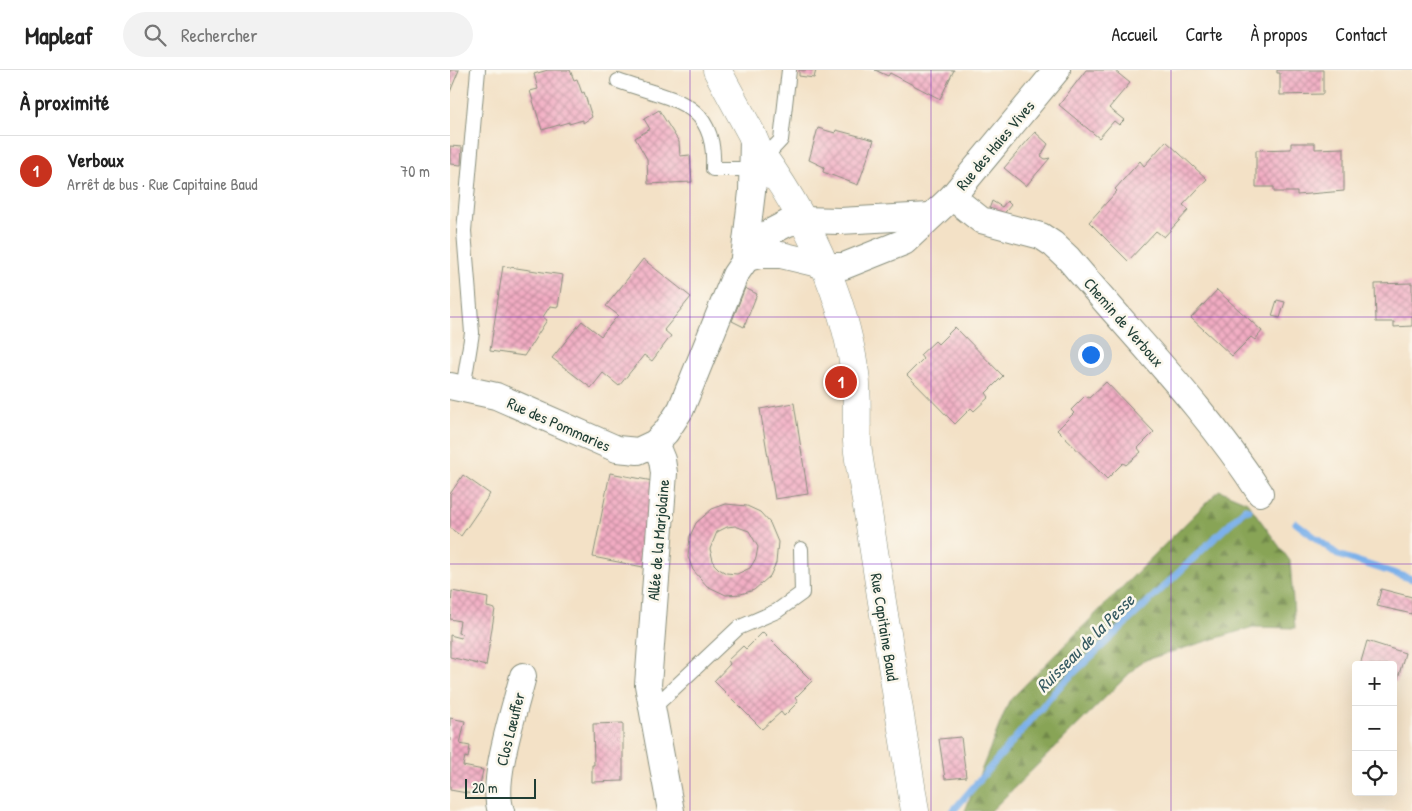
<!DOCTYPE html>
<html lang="fr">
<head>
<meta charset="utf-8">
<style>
  body { margin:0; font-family:"Patrick Hand",sans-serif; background:#f2f2f2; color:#222 }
  .controls { position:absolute; right:15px; bottom:15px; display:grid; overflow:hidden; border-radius:5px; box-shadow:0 5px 20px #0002 }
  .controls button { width:45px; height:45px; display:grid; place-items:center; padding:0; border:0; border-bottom:1px solid #e0e0e0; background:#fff; color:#222; font:25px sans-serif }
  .scale { position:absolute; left:15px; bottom:12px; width:71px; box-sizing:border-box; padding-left:5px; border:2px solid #1f3d34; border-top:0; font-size:14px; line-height:18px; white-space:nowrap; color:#1f3d34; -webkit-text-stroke:4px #fbf7ec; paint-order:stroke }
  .you { position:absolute; left:640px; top:284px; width:18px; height:18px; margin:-12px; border:4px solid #fff; border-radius:50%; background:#1a73e8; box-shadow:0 0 0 8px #1a73e833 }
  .badge { display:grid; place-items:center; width:32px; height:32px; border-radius:50%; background:#c8321e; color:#fff; font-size:16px; font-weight:700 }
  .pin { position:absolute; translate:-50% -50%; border:2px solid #fff; box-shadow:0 1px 5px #0006 }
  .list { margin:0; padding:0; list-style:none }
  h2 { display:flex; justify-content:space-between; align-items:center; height:65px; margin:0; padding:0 20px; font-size:21px }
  h2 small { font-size:16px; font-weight:400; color:#767676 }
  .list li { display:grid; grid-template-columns:32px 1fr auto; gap:15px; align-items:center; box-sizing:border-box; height:70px; padding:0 20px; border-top:1px solid #e0e0e0 }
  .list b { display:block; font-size:19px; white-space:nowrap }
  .list p { margin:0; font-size:16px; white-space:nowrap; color:#767676 }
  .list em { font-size:16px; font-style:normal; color:#767676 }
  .icon { flex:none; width:28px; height:28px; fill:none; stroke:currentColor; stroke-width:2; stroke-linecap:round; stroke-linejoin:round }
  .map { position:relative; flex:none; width:962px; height:741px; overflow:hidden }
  header { display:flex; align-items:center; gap:30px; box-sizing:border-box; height:70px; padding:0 25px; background:#fff; border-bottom:1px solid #e0e0e0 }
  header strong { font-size:24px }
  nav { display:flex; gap:28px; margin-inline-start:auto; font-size:18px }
  .search { width:350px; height:45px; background:#f2f2f2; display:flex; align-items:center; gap:12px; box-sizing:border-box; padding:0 18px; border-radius:28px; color:#767676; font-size:19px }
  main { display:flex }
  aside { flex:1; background:#fff }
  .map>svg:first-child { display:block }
  .forest { fill:url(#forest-firs); stroke:#547045 }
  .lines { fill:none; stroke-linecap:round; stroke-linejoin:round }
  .stream { stroke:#7cb1ea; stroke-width:7 }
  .building { fill:url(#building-cross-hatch); fill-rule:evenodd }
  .lane-casing { stroke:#898f7d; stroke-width:16 }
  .street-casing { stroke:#898f7d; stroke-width:28 }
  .secondary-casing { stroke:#898f7d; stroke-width:29 }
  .lane { stroke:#fff; stroke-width:14 }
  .street { stroke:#fff; stroke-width:26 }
  .secondary { stroke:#fff; stroke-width:28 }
  .grid { fill:none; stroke:#7b2cbf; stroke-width:1; stroke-opacity:0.55 }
  .labels { text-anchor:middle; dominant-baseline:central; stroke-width:5; stroke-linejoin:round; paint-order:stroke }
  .street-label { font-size:16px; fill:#1f3d34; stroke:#fbf7ec }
  .water-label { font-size:18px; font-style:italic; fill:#365a62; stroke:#fbf7ec }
</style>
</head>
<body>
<header>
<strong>Mapleaf</strong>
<div class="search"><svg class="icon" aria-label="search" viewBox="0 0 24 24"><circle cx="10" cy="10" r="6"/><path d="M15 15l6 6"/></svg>Rechercher</div>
<nav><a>Accueil</a><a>Carte</a><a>À propos</a><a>Contact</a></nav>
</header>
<main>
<aside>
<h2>À proximité<small></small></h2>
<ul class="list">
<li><span class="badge">1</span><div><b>Verboux</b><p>Arrêt de bus · Rue Capitaine Baud</p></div><em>70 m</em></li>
</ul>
</aside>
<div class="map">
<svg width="962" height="741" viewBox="0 0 962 741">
  <defs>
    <pattern id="forest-firs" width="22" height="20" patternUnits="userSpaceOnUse" patternTransform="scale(1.25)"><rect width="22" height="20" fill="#88a456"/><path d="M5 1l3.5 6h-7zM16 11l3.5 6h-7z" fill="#6f8748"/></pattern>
    <pattern id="building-cross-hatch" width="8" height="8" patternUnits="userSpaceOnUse" patternTransform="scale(1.25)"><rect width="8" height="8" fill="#f2acc3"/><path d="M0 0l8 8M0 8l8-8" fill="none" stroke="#c38d9f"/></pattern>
  </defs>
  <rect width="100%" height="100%" fill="#fbf7ec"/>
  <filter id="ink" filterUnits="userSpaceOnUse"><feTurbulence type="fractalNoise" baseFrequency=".02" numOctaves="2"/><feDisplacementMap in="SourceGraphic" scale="10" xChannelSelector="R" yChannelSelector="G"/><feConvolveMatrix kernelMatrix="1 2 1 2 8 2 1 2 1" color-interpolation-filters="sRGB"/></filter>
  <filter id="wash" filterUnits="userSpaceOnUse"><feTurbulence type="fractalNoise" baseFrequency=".0096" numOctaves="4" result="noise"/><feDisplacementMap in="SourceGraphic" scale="20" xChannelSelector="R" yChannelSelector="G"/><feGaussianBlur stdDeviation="1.12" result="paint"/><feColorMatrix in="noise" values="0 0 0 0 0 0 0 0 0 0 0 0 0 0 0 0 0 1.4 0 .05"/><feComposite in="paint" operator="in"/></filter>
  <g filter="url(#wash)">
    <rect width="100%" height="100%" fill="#f3e1c6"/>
    <path class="forest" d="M769,420L797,432L840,491L845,558L803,557L692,591L541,741H515L559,631Z"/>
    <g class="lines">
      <g class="stream">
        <path d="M846,453L888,485L962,509"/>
        <path d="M503,741L609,617L795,439L799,440"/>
      </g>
    </g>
    <g id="blocks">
      <g class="building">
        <path d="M0,0H9L0,22Z"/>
        <path d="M98,0H120L124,10L127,9L132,23L134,22L142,47L133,53V50L119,54V52L92,60L80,21L88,19L84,4Z"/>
        <path d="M349,0H366L364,8L349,6Z"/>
        <path d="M425,0H504L490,29L440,3L438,6Z"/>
        <path d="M636,0H664L680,13L659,38L674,50L669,55L664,51L649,68L609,35Z"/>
        <path d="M827,0H873V24L830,25V3H827Z"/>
        <path d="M209,40L229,72L230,86L240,85L242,112L198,114L197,89L185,68L200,59L194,49Z"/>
        <path d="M368,58L385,63L386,60L424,70L408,115L373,102L374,97L359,90Z"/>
        <path d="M585,62L598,74L591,86L595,89L600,88L576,116L554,98Z"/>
        <path d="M716,71L757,109L733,135L739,140L714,167L706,161L678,191L639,152L667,121L665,119L690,91L694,96Z"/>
        <path d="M841,73H865V79L894,78V121L847,125V122H824V117H806V80L841,79Z"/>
        <path d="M0,76L12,77L11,95L0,94Z"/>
        <path d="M542,131L552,137L557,131L561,135L552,146L538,142Z"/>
        <path d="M193,189L241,227L214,260L221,266L202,291L194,285L169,316L153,303L141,318L102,288L132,251L151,266L168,245L156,236Z"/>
        <path d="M53,196L113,205L108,237L100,236L93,247L97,250L74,286L40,281Z"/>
        <path d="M962,213V256L944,257V252H926L925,214Z"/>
        <path d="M295,218L307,224L294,257L282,251Z"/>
        <path d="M767,220L812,261L805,270L801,267L782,286L741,248Z"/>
        <path d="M827,230L835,232L830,248L822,246Z"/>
        <path d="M505,257L553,306L536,323L539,327L524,341L521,338L505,354L457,305L473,289L470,285L485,271L488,274Z"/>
        <path d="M656,312L704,362L688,378L691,382L676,395L673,393L657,409L607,360L624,343L621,340L635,326L639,328Z"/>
        <path d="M344,333L358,424L325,429L310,339Z"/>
        <path d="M160,403L208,412L193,497L143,487Z"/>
        <path d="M13,405L40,424L11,466L0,458V424Z"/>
        <path d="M276,434L297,436L310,442L320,453L328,472L326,493L320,506L304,520L291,524L276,525L257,516L243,500L238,487L240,466L246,453L262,439ZM285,456L299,461L308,477L306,488L300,498L287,504L276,503L269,499L264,494L260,479L267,462L277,457Z"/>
        <path d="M931,519L962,527V544L927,536Z"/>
        <path d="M2,521L38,528L37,537L45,539L36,596L0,587V565L11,568L12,564L8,563L10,551L0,549Z"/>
        <path d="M313,562L362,611L345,628L348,632L334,646L331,642L312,659L264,611L280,594L278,590L293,576L296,579Z"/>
        <path d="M917,571L955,583L947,612L943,611V595H910Z"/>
        <path d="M0,648L15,651L10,674L20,676L18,688L15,687L13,696L33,700L28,725L0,720Z"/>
        <path d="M173,653V711L142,712V695H144L143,654Z"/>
        <path d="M511,667L516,707L495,709L489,669Z"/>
      </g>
    </g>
  </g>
  <g filter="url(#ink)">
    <use href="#blocks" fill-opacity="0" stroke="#898f7d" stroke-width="1"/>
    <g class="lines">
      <defs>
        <g id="lane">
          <path d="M168,11C221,30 267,30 263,99H302"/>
          <path d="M314,88L331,70L339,0"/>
          <path d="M13,319L22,263L14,161L28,0"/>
          <path d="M202,639L288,558L327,541L352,523L351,479"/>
        </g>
        <g id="street">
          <path d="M502,127L531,150L591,166L603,174L618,188C683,266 755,337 810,423"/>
          <path d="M294,188L302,122L303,66"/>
          <path d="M294,189L310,185H331L377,196H394L454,172L502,127L607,0"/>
          <path d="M0,316L46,326L167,379L188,381L205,373L216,362L231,339L285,205L311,167L338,153L353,150L390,151L480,146"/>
          <path d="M205,373L212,390L214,403L198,615L221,741"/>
          <path d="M51,741C40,711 65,639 73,606"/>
        </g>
        <g id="secondary">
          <path d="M267,0L301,63L319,105"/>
          <path d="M314,88C360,153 393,223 405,303C408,325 406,349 407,371C408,389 412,407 415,424L465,741"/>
        </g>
      </defs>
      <use href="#lane" class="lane-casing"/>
      <use href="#street" class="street-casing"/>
      <use href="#secondary" class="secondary-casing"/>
      <use href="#lane" class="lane"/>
      <use href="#street" class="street"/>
      <use href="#secondary" class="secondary"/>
    </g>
  </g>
  <path class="grid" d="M240,0V741M481,0V741M721,0V741M0,247H962M0,494H962"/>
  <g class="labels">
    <g class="street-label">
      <text transform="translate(545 75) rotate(-50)">Rue des Haies Vives</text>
      <text transform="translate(674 252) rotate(49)">Chemin de Verboux</text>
      <text transform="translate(109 354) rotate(24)">Rue des Pommaries</text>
      <text transform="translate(208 470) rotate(-85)">Allée de la Marjolaine</text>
      <text transform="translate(435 557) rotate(81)">Rue Capitaine Baud</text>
      <text transform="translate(60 659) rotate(-76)">Clos Laeuffer</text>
    </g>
    <g class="water-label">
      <text transform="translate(635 573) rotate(-45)">Ruisseau de la Pesse</text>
    </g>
  </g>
</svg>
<div class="controls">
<button>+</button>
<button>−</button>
<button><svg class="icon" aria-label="locate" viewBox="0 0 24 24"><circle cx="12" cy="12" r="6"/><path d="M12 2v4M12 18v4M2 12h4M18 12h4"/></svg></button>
</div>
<div class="scale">20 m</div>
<div class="you"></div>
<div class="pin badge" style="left:391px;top:312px">1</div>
</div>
</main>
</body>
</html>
